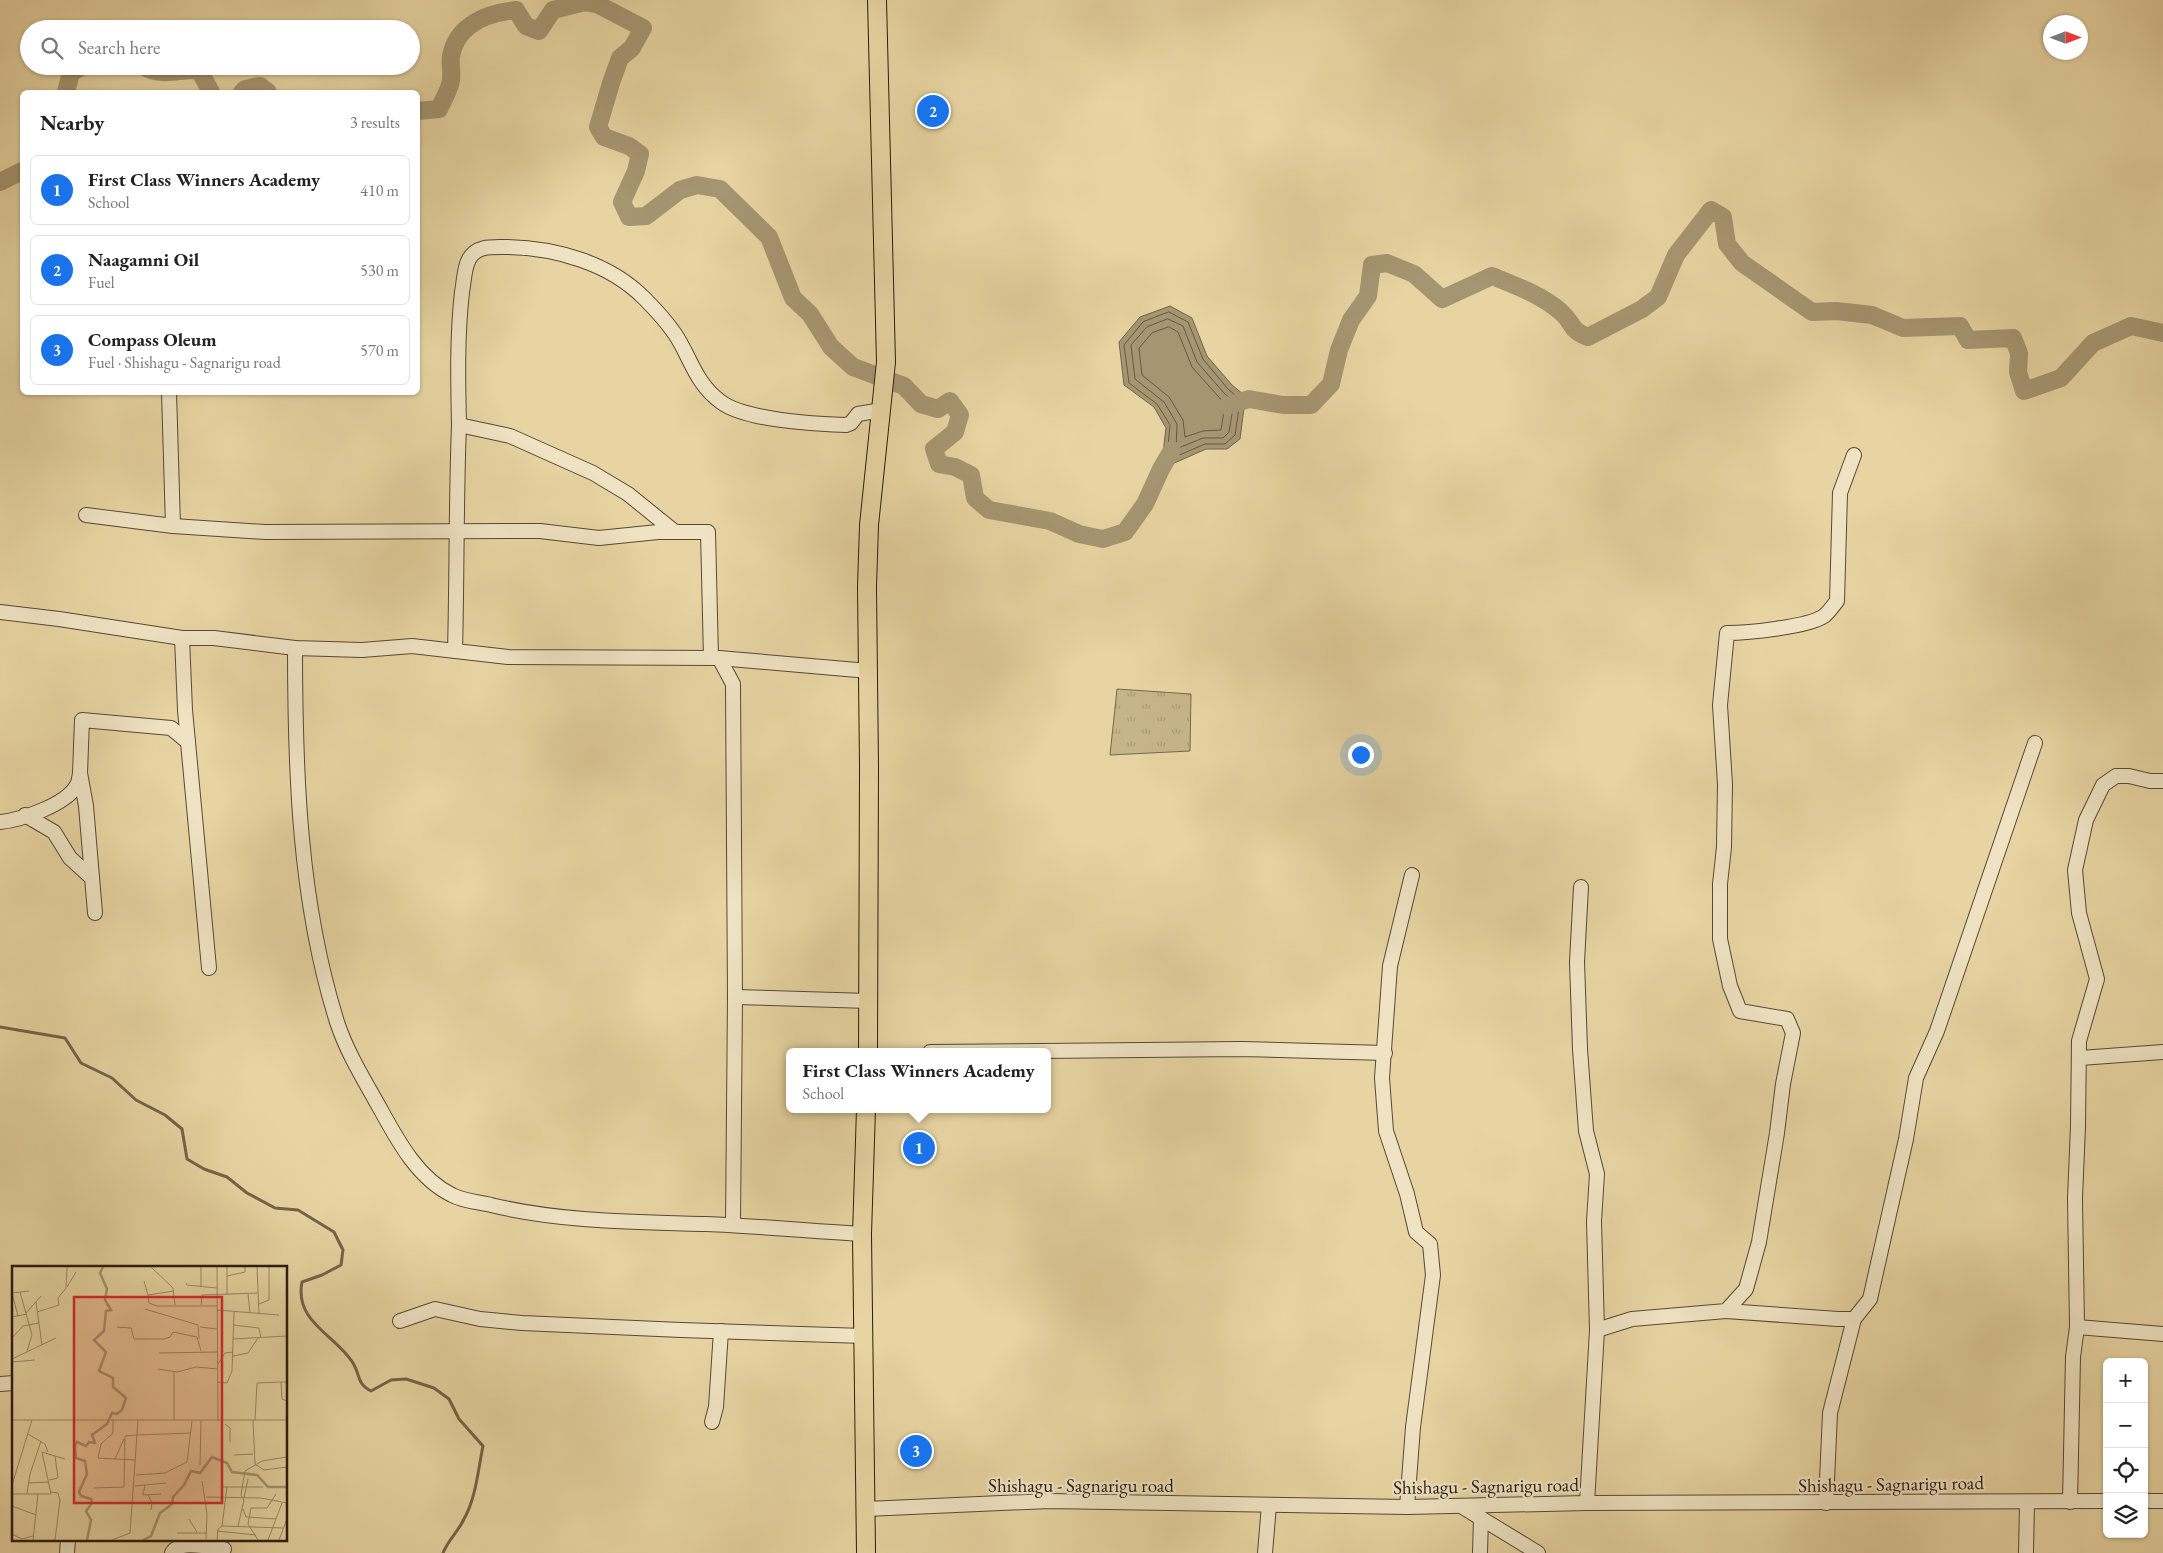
<!DOCTYPE html>
<html lang="en">
<head>
<meta charset="utf-8">
<style>
  body { margin:0; font-family:"EB Garamond",serif; background:#f6f6f6; color:#222 }
  .controls { position:absolute; right:15px; bottom:15px; display:grid; overflow:hidden; border-radius:8px; box-shadow:0 1px 4px #0004 }
  .controls button { width:45px; height:45px; display:grid; place-items:center; padding:0; border:0; border-bottom:1px solid #e0e0e0; background:#fff; color:#222; font:25px sans-serif }
  .compass { position:absolute; left:2043px; top:15px; width:45px; height:45px; border-radius:50%; background:#fff; box-shadow:0 1px 4px #0004; rotate:90deg }
  .you { position:absolute; left:1360px; top:754px; width:18px; height:18px; margin:-12px; border:4px solid #fff; border-radius:50%; background:#1a73e8; box-shadow:0 0 0 8px #1a73e833 }
  .badge { display:grid; place-items:center; width:32px; height:32px; border-radius:50%; background:#1a73e8; color:#fff; font-size:16px; font-weight:700 }
  .pin { position:absolute; translate:-50% -50%; border:2px solid #fff; box-shadow:0 1px 5px #0006 }
  .popup { position:absolute; left:786px; top:1048px; width:265px; height:65px; box-sizing:border-box; display:grid; place-content:center; border-radius:8px; background:#fff; filter:drop-shadow(0 1px 4px #0005); font-size:16px; white-space:nowrap; color:#767676 }
  .popup b { font-size:19px; color:#222 }
  .popup::after { content:''; position:absolute; left:50%; top:100%; margin-left:-10px; border:10px solid transparent; border-top-color:#fff }
  .list { margin:0; padding:0; list-style:none }
  h2 { display:flex; justify-content:space-between; align-items:center; height:65px; margin:0; padding:0 20px; font-size:21px }
  h2 small { font-size:16px; font-weight:400; color:#767676 }
  .list li { display:grid; grid-template-columns:32px 1fr auto; gap:15px; align-items:center; box-sizing:border-box; height:70px; margin:0 10px 10px; padding:0 10px; border:1px solid #e0e0e0; border-radius:8px }
  .list b { display:block; font-size:19px; white-space:nowrap }
  .list p { margin:0; font-size:16px; white-space:nowrap; color:#767676 }
  .list em { font-size:16px; font-style:normal; color:#767676 }
  .icon { flex:none; width:28px; height:28px; fill:none; stroke:currentColor; stroke-width:2; stroke-linecap:round; stroke-linejoin:round }
  .map { position:relative; flex:none; width:2163px; height:1553px; overflow:hidden }
  .search { position:absolute; background:#fff; box-shadow:0 1px 4px #0004; left:20px; top:20px; width:400px; height:55px; display:flex; align-items:center; gap:12px; box-sizing:border-box; padding:0 18px; border-radius:28px; color:#767676; font-size:19px }
  .panel { position:absolute; background:#fff; box-shadow:0 1px 4px #0004; left:20px; top:90px; width:400px; height:305px; border-radius:8px }
  .map>svg:first-child { display:block }
  .grass { fill:url(#grass-tufts); stroke:#78684e }
  .water { fill:#a69571; stroke:#74644b }
  .lines { fill:none; stroke-linecap:round; stroke-linejoin:round }
  .shore { stroke:#685842; stroke-width:1 }
  .stream { stroke:#74644b; stroke-width:3 }
  .river { stroke:#a69571; stroke-width:18 }
  .minor-casing { stroke:#584936; stroke-width:16 }
  .major-casing { stroke:#291b12; stroke-width:20 }
  .minor { stroke:#efe3c3; stroke-width:14 }
  .major { stroke:#e7d4a2; stroke-width:18 }
  .labels { text-anchor:middle; dominant-baseline:central; stroke-width:4.5; stroke-linejoin:round; paint-order:stroke }
  .street-label { font-size:19px; fill:#291b12; stroke:#efe3c3 }
  .inset-river { fill:none; stroke:#a69571; stroke-width:2.5 }
  .inset-road { fill:none; stroke:#9b8a68; stroke-width:1 }
  .view { fill:#d62828; fill-opacity:0.15; stroke:#d62828; stroke-width:2.5 }
  .inset-edge { fill:none; stroke:#291b12; stroke-width:2.5 }
</style>
</head>
<body>
<div class="map">
<svg width="2163" height="1553" viewBox="0 0 2163 1553">
  <defs>
    <pattern id="grass-tufts" width="24" height="20" patternUnits="userSpaceOnUse" patternTransform="scale(1.25)"><rect width="24" height="20" fill="#c7b58a"/><path d="M3 7l-1-3M5 7V3M7 7l1-3M15 17l-1-3M17 17v-4M19 17l1-3" fill="none" stroke="#ab9b76"/></pattern>
  </defs>
  <rect width="100%" height="100%" fill="#e7d4a2"/>
  <filter id="stains"><feTurbulence type="fractalNoise" baseFrequency=".004" numOctaves="4"/><feColorMatrix values="0 0 0 0 .2 0 0 0 0 .09 0 0 0 0 .02 0 0 0 .5 -.17"/></filter>
  <radialGradient id="worn" r=".72"><stop offset=".6" stop-color="#630" stop-opacity="0"/><stop offset="1" stop-color="#630" stop-opacity=".3"/></radialGradient>
  <path class="grass" d="M1117,689L1191,694L1190,751L1110,755Z"/>
  <path class="water" d="M1170,306L1192,318L1207,356L1232,385L1249,399L1244,408L1240,439L1227,449H1206L1161,469L1166,428L1154,407L1124,385L1119,342L1140,317Z"/>
  <g class="lines">
    <g class="shore">
      <path d="M1169,312L1188,322L1203,359L1228,389L1242,401L1239,408L1235,435L1225,444H1205L1170,459L1167,457L1170,425L1157,404L1129,383L1124,345L1143,322Z"/>
      <path d="M1168,319L1183,326L1197,362L1224,393L1234,402L1229,432L1223,438H1203L1176,449L1177,424L1164,402L1135,379L1131,345L1147,327Z"/>
      <path d="M1169,327L1178,332L1192,367L1225,404L1221,430L1203,431L1185,437L1183,420L1169,397L1142,375L1139,348L1152,333Z"/>
    </g>
    <path class="stream" d="M0,1027L65,1038L81,1063L112,1078L136,1100L165,1115L182,1129L187,1159L204,1169L227,1177L247,1193L275,1208L298,1210L334,1232L343,1250L341,1265L322,1275L302,1282C294,1322 336,1335 353,1363C361,1376 356,1383 371,1391L391,1380L406,1379L434,1388L449,1399L459,1419L483,1446C478,1470 476,1498 464,1519C458,1532 448,1540 443,1553"/>
    <g class="river">
      <path d="M143,66C163,78 178,69 199,70L211,92"/>
      <path d="M66,92L71,73L83,66"/>
      <path d="M242,92L245,89L260,86L268,92"/>
      <path d="M418,111L439,109C443,100 450,89 451,80C452,72 450,64 451,56C457,24 488,13 516,10L526,26L539,31L553,10L585,2L597,4L643,28L632,48L620,58L611,83L598,127L604,137L629,146L640,154L636,171L622,202L629,217L646,216L680,190L697,185L720,189L769,237L793,298L810,314L831,347L853,367L904,386L921,404L938,409L950,401L960,415L955,432L934,449L939,464L955,467L971,475L975,498L989,510L1050,521L1079,534L1103,539L1125,532L1145,504L1161,469L1172,450"/>
      <path d="M0,182L22,171"/>
      <path d="M1227,406L1249,399L1283,405H1311L1331,384L1339,350L1351,320L1368,296L1372,265L1387,263L1414,274L1442,299L1492,276C1516,286 1542,295 1561,312C1574,323 1569,330 1588,337L1642,309L1658,297L1676,255L1711,210L1723,217L1727,244L1742,263L1812,312L1836,311L1872,315L1903,328L1960,326L1968,340L2013,338L2019,353L2018,372L2024,391L2061,378L2093,343L2131,326L2163,333"/>
    </g>
    <defs>
      <g id="minor">
        <path d="M169,392L173,526L265,532L540,531L599,538L658,532H708L711,658"/>
        <path d="M86,515L173,526"/>
        <path d="M675,532L628,494L593,473L510,436L459,425C458,381 457,336 462,292C464,282 464,268 469,259C477,245 493,247 507,247C556,248 610,263 645,299C656,310 666,321 675,334C691,358 695,383 721,402C745,420 815,424 846,425L851,423L858,414L882,410"/>
        <path d="M0,612L59,619L182,638H214L295,648L362,650L412,646L508,657L719,658L869,671"/>
        <path d="M182,638L185,710L209,968"/>
        <path d="M295,648C295,773 299,901 337,1022C347,1053 366,1083 382,1112C399,1143 419,1179 452,1195C463,1201 478,1202 491,1205C561,1222 635,1222 706,1224C758,1226 810,1231 862,1234"/>
        <path d="M455,651C457,576 456,500 459,425"/>
        <path d="M719,658L733,684L735,997L733,1225"/>
        <path d="M25,815L54,832L70,858L92,878"/>
        <path d="M0,822C21,820 66,805 77,785C79,782 79,777 80,774"/>
        <path d="M1581,887L1577,962L1580,1049L1586,1131L1597,1174L1594,1221L1597,1330L1587,1503"/>
        <path d="M95,913L86,806L80,773L82,720L171,728L188,742"/>
        <path d="M735,997L869,1001"/>
        <path d="M930,1052L1242,1049L1385,1053"/>
        <path d="M2080,1058L2163,1052"/>
        <path d="M1726,1311L1838,1319H1854L1870,1299L1906,1139L1916,1078L1937,1031L2035,743"/>
        <path d="M400,1321L435,1309L480,1319L522,1323L681,1330L864,1336"/>
        <path d="M2077,1327L2163,1334"/>
        <path d="M1597,1330L1632,1319L1726,1311L1746,1289L1759,1242L1777,1133L1783,1084L1793,1033L1787,1019L1740,1011L1730,986L1720,939V884L1724,847L1725,784L1720,705L1727,633C1747,633 1808,627 1824,616C1829,612 1833,606 1837,601L1840,493L1854,455"/>
        <path d="M0,1384L14,1383"/>
        <path d="M712,1422L716,1407L721,1331"/>
        <path d="M2144,1501H2163"/>
        <path d="M2070,1502L2073,1357L2077,1327L2075,1198L2078,1126L2079,1041L2097,979L2079,913L2075,870L2086,820L2103,785L2116,776H2129L2150,781H2163"/>
        <path d="M1826,1503L1830,1413L1854,1319"/>
        <path d="M1461,1506L1538,1553"/>
        <path d="M1407,1507L1413,1427L1433,1275L1430,1244L1416,1232L1407,1194L1386,1131L1382,1078L1390,966L1412,875"/>
        <path d="M866,1509L1049,1501L1407,1507L1587,1503L2107,1501"/>
        <path d="M67,1553L68,1539"/>
        <path d="M172,1553C180,1539 210,1548 224,1549"/>
        <path d="M1265,1553L1269,1505"/>
        <path d="M1480,1553L1481,1518"/>
        <path d="M2026,1553L2027,1502"/>
      </g>
      <g id="major">
        <path d="M868,1052L869,766L867,587L869,525L886,362L877,0"/>
        <path d="M866,1553L862,1234L866,1109"/>
      </g>
    </defs>
    <use href="#minor" class="minor-casing"/>
    <use href="#major" class="major-casing"/>
    <use href="#minor" class="minor"/>
    <use href="#major" class="major"/>
  </g>
  <g class="labels">
    <g class="street-label">
      <text transform="translate(1891 1484) rotate(-1)">Shishagu - Sagnarigu road</text>
      <text x="1081" y="1485">Shishagu - Sagnarigu road</text>
      <text transform="translate(1486 1486) rotate(-1)">Shishagu - Sagnarigu road</text>
    </g>
  </g>
  <g transform="translate(12 1266)">
    <rect width="275" height="275" fill="#e7d4a2"/>
    <path class="inset-river" d="M75,274L79,254L74,245L80,237L79,233L69,230L67,226L75,208L73,195L64,192L63,180L65,176L74,180L77,176L83,177L80,169L95,158L100,147L105,148L110,144L114,132L101,121V112L87,105L94,86L82,74L92,65L94,45L99,44L93,34L95,23L88,7L91,1M131,274L139,270L148,247L160,238L161,231L172,219L179,205L188,207L200,191L215,197L220,206L245,209L256,221H275"/>
    <path class="inset-road" d="M139,1L161,22L163,39M205,1L206,155M215,1V29M245,1L247,48M215,10L233,6V1M132,15L136,29L162,25M174,17L175,19L205,22M55,21L64,6M189,21V1M8,26L20,69L15,85M236,28L238,47M136,29L137,37L145,40H205M24,36L30,79M247,38L257,34V1M189,39L190,29L246,27M133,43L186,59L187,73M205,44L267,49M25,46L47,39L46,32L54,22L55,1M14,47L29,30M6,50L0,27L17,25M0,51L15,48M221,59L247,62L249,72M105,61L119,62L122,73H152L158,71L161,66L185,71L189,85M188,61L205,63M0,72L11,60L27,57M221,73L275,70M147,87L205,86M221,90L236,87L246,72M0,93L44,72M0,96L23,94M206,98L213,87L221,86M146,103L165,106L184,101L206,103M162,105V154M205,116L215,117L220,105L222,46M275,116H269L270,133L275,135M101,153V167L89,178L86,192L103,193L112,173M0,154H275M241,154L243,198L252,204L275,201M243,154L245,117L269,116M213,158L218,162V176M16,168L33,178L36,186M125,169L179,167M30,186L53,193M222,189L241,188M103,193L124,194M188,199L189,155M124,209L153,207L175,196L180,155M37,214L46,212L43,190M190,215L195,248L194,274M210,216L211,221H251M16,217L37,216M0,219L20,154M133,219L131,229L149,228M123,220L154,217M82,222L112,221L113,170L125,169M39,226L46,227L48,234L43,274M0,228H15L18,208L29,175M15,228H39L30,186M136,229L140,237L139,244M194,231L249,232L275,237M232,232L236,213M0,240L24,249M231,243L234,251L264,253M177,253L185,266M210,260L215,221M226,260L232,234L229,229L233,205L250,195L275,191M205,265L244,269M165,267H194M0,268L10,273L21,270M21,274L26,228M100,274L118,267L126,154M205,274L206,263L210,260L271,262M246,274L236,258L239,242H255L264,228M256,274L270,237M267,274L275,253"/>
    <path class="view" d="M62,31H210V237H62Z"/>
    <rect width="275" height="275" class="inset-edge"/>
  </g>
  <rect width="100%" height="100%" filter="url(#stains)"/>
  <rect width="100%" height="100%" fill="url(#worn)"/>
</svg>
<div class="controls">
<button>+</button>
<button>−</button>
<button><svg class="icon" aria-label="locate" viewBox="0 0 24 24"><circle cx="12" cy="12" r="6"/><path d="M12 2v4M12 18v4M2 12h4M18 12h4"/></svg></button>
<button><svg class="icon" aria-label="layers" viewBox="0 0 24 24"><path d="M12 4l9 5-9 5-9-5zM3 14l9 5 9-5"/></svg></button>
</div>
<svg class="compass" viewBox="-18 -18 36 36"><path d="M0-13l5 13h-10z" fill="#e53935"/><path d="M0 13l5-13h-10z" fill="#767676"/></svg>
<div class="you"></div>
<div class="pin badge" style="left:919px;top:1148px">1</div>
<div class="popup"><b>First Class Winners Academy</b>School</div>
<div class="pin badge" style="left:933px;top:111px">2</div>
<div class="pin badge" style="left:916px;top:1451px">3</div>
<div class="search"><svg class="icon" aria-label="search" viewBox="0 0 24 24"><circle cx="10" cy="10" r="6"/><path d="M15 15l6 6"/></svg>Search here</div>
<section class="panel">
<h2>Nearby<small>3 results</small></h2>
<ul class="list">
<li><span class="badge">1</span><div><b>First Class Winners Academy</b><p>School</p></div><em>410 m</em></li>
<li><span class="badge">2</span><div><b>Naagamni Oil</b><p>Fuel</p></div><em>530 m</em></li>
<li><span class="badge">3</span><div><b>Compass Oleum</b><p>Fuel · Shishagu - Sagnarigu road</p></div><em>570 m</em></li>
</ul>
</section>
</div>
</body>
</html>
